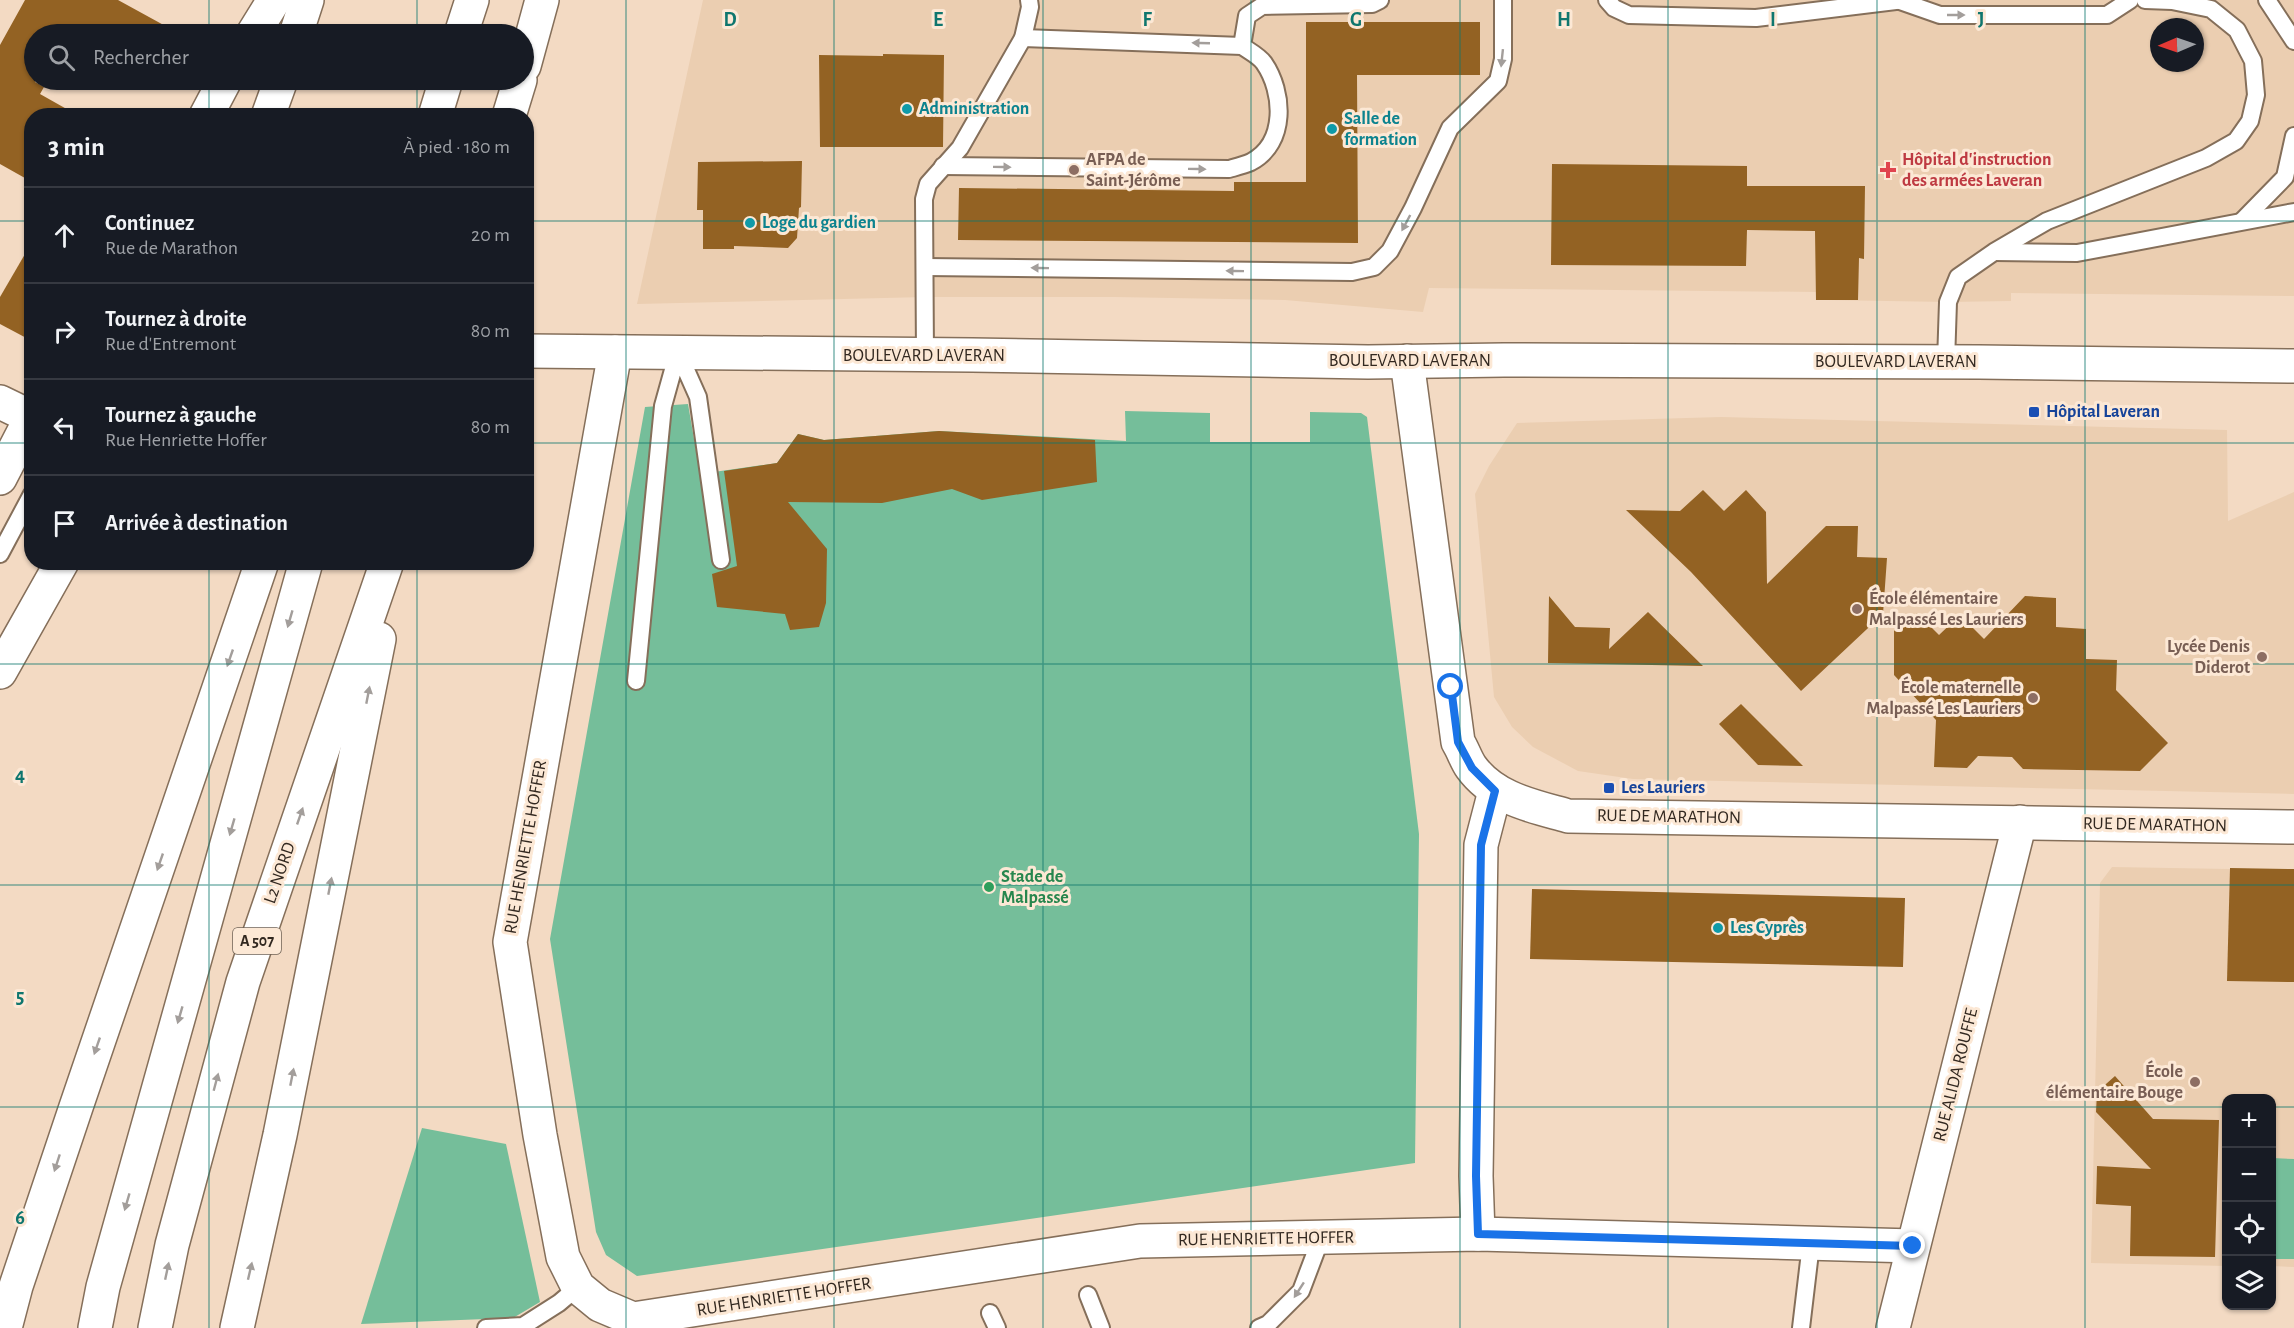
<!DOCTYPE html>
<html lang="fr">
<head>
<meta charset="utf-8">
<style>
  body { margin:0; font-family:"Alegreya Sans",sans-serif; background:#20242c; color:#f1f3f6 }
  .controls { position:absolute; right:18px; bottom:18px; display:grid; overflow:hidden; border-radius:12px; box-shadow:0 2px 4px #0004 }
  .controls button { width:54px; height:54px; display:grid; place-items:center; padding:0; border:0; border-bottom:2px solid #363941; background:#171b24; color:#f1f3f6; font:30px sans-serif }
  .compass { position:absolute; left:2150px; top:18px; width:54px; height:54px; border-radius:50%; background:#171b24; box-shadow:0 2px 4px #0004; rotate:268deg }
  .stop { position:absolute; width:18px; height:18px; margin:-14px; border:4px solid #1a73e8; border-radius:50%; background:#fff }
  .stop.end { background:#1a73e8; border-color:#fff; box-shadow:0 2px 6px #0008 }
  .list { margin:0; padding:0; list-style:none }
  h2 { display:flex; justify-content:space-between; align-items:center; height:78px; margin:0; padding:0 24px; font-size:26px }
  h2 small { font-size:20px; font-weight:400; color:#9ea1a6 }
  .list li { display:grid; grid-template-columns:39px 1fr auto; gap:18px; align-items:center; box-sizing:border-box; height:96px; padding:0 24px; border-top:2px solid #363941 }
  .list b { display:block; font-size:22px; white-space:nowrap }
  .list p { margin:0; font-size:20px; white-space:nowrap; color:#9ea1a6 }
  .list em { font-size:20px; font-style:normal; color:#9ea1a6 }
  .icon { flex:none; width:33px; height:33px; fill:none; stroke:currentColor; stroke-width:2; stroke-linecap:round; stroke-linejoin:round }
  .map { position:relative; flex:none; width:2294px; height:1328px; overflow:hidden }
  .search { position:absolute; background:#171b24; box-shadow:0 2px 4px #0004; left:24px; top:24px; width:510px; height:66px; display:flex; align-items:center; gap:15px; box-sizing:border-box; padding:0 21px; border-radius:33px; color:#9ea1a6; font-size:22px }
  .panel { position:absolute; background:#171b24; box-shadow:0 2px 4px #0004; left:24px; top:108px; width:510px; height:462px; border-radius:24px }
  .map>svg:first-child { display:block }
  .built { fill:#ebceb1; fill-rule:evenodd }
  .green { fill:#75be9a }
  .building { fill:#936223 }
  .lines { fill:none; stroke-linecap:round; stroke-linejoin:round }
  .lane-casing { stroke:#856f5a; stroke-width:20 }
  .street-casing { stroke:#856f5a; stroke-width:36 }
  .secondary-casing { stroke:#856f5a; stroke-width:36 }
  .highway-casing { stroke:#856f5a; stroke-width:36 }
  .lane { stroke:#fff; stroke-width:16 }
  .street { stroke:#fff; stroke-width:33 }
  .secondary { stroke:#fff; stroke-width:33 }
  .highway { stroke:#fff; stroke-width:33 }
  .oneway { fill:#a39e9b }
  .route { stroke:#1a73e8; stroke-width:8 }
  .grid { fill:none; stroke:#0f766e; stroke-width:1.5; stroke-opacity:0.55 }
  .culture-dot { fill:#0f9aa8; stroke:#fce8d5; stroke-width:2 }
  .education-dot { fill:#8d6e63; stroke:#fce8d5; stroke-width:2 }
  .health-dot { fill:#e0444e; stroke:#fce8d5; stroke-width:2 }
  .transit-dot { fill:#1a4fb4; stroke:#fce8d5; stroke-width:2 }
  .leisure-dot { fill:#2e9e5b; stroke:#fce8d5; stroke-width:2 }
  .labels { text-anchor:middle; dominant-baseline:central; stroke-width:6; stroke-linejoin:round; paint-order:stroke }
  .shield { fill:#fce8d5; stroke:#6f6256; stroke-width:1.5 }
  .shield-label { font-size:16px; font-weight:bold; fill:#322820 }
  .culture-label { font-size:18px; font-weight:bold; fill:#0d838f; stroke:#fce8d5; text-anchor:start }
  .education-label { font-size:18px; font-weight:bold; fill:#785e54; stroke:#fce8d5; text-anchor:end }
  .health-label { font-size:18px; font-weight:bold; fill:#be3a42; stroke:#fce8d5; text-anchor:start }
  .street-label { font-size:18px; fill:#322820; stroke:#fce8d5 }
  .transit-label { font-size:18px; font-weight:bold; fill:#164399; stroke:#fce8d5; text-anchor:start }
  .leisure-label { font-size:18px; font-weight:bold; fill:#27864d; stroke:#fce8d5; text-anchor:start }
  .grid-label { font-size:20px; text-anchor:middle; font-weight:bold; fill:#0f766e; stroke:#fce8d5; stroke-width:6; stroke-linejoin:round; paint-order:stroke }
</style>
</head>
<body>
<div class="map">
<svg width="2294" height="1328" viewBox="0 0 2294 1328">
  <rect width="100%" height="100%" fill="#f3dac3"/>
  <g class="built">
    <path d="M703,0H2294V296L2011,293V301L1948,302L1828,300L1816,292L1429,288L1423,312L1285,300L1115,297H925L637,304ZM2159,27H2195V63H2159Z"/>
    <path d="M1721,417L2227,430L2228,521L2294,492V794L1633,779L1578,771L1533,747L1512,727L1494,697L1475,494L1489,466L1517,423Z"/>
    <path d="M2112,867L2294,870V1267L2272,1266V1098H2226V1266L2091,1263L2100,883Z"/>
  </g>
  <g class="green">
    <path d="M688,404L700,474L777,463L798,434L824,440L939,431L1126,441L1125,411L1210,413V442H1310V412L1361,413L1367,417L1419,834L1415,1163L637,1276L606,1255L596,1232L550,939L645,407Z"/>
    <path d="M422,1128L506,1144L540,1302L513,1318L361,1324Z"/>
    <path d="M2272,1158L2294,1159V1259H2272Z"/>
  </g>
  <g class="building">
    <path d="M25,0H118L180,34H34L35,82L44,87L40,94L79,116H32V182L0,164V45Z"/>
    <path d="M1306,22H1480V75H1357L1358,243L958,240L959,188L1234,191V182H1306Z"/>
    <path d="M883,54L944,55L943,147H820L819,55L883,56Z"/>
    <path d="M802,161L801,207L799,208L797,238L788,248L734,246V249H703V210H697L698,162Z"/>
    <path d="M1552,164L1747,166V186H1865L1864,259L1859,258L1858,300H1816L1815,231L1747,230L1746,266L1551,265Z"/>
    <path d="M32,242V341L0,324V297Z"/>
    <path d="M939,431L1095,440L1097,482L982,500L952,489L882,503L788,502L827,549L826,603L819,627L790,630L785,614L717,607L712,574L737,566L724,471L777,463L798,434L824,440Z"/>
    <path d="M1703,490L1724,511L1746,490L1766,512L1767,584L1826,526H1858L1857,557L1887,558L1883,614L1801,691L1691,572L1626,510L1680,511Z"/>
    <path d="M1549,596L1575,627L1610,628L1609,649L1648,612L1703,666L1548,663Z"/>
    <path d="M2025,596L2056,598V627L2086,629V659L2117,660L2116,690L2168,743L2140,771L2023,769L2012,757L1978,756L1967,768L1934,767L1936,720L1894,675V631L1917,613L1939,635L1960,615L1984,639Z"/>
    <path d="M1741,704L1803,766L1758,765L1719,724Z"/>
    <path d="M2230,868L2294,869V982L2227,981Z"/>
    <path d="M1532,889L1905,898L1903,967L1530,959Z"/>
    <path d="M2115,1076L2153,1119L2219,1120L2215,1257L2130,1256L2131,1206L2096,1204L2097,1166L2151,1169L2096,1112L2097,1092Z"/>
  </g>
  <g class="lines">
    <defs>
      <g id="lane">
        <path d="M1607,0L1614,8L1629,15L1756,18L1904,0"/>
        <path d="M2267,0L2294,41"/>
        <path d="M1900,1L1940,15H2107L2130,0"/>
        <path d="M1242,46L1247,16L1262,6L1372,4L1380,0"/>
        <path d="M943,166L1229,169C1236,167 1244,165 1251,162C1287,143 1284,92 1264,63C1259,56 1249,51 1242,46L1023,38"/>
        <path d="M2242,221L2285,177L2294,136"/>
        <path d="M1995,252L2077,253L2294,212"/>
        <path d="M925,267L1352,272L1374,267L1390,251L1413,208L1450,128L1498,81L1503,59V0"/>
        <path d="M925,355L924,199L928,184L960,148L1023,38L1030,7L1029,0"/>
        <path d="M1946,362L1948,302L1958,277L1994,252L2047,221L2206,158L2236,141L2250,121L2256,95L2253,61L2237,30L2211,9L2172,1L2145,0"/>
        <path d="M0,554L32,494"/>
        <path d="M636,681L663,406L678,352L698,397L721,560"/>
        <path d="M1088,1295L1101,1328"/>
        <path d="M990,1313L997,1328"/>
        <path d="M486,1328L523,1326L559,1303L578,1287"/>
        <path d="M1259,1328L1268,1324L1301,1291L1321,1238"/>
        <path d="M1801,1328L1811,1244"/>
      </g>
      <g id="street">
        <path d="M615,352L510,942L540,1135L563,1257L578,1287L600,1305L633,1319L1140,1241L1478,1234L1913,1246"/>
        <path d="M1407,361L1458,742C1463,750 1466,760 1471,767C1494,799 1533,806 1568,816L2294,827"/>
        <path d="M0,402L31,417"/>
        <path d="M0,478L32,416"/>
        <path d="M1478,1234L1476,1176L1481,845L1495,791"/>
        <path d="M1893,1328L2020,822"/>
      </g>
      <g id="secondary">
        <path d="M253,34L274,0"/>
        <path d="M296,34L307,0"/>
        <path d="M206,116L225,80"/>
        <path d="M268,116L281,80"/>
        <path d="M526,351L972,355L1368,362L1504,360L1979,362L2294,366"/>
        <path d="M0,672L62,562"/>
      </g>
      <g id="highway">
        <path d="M461,34L472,0"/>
        <path d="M524,66L542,0"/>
        <path d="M435,116L446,80"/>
        <path d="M509,116L520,80"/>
        <path d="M5,1328L16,1286L76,1107L262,562"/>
        <path d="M95,1328L103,1287L306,562"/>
        <path d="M155,1328L172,1245L243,982L387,562"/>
        <path d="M237,1328L280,1135L379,639"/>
      </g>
    </defs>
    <use href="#lane" class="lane-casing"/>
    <use href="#street" class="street-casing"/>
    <use href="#secondary" class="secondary-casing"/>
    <use href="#highway" class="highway-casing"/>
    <use href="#lane" class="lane"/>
    <use href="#street" class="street"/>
    <use href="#secondary" class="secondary"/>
    <use href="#highway" class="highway"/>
  </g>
  <defs><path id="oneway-solid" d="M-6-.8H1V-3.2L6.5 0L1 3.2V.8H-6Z" transform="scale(1.5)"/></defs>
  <g class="oneway">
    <use href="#oneway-solid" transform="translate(1956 15)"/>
    <use href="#oneway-solid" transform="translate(1201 43) rotate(-178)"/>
    <use href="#oneway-solid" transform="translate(1502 58) rotate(96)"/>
    <use href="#oneway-solid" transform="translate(1002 167) rotate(1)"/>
    <use href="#oneway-solid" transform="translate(1197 169) rotate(1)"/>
    <use href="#oneway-solid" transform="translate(1406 223) rotate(118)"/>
    <use href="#oneway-solid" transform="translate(1040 268) rotate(-179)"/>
    <use href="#oneway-solid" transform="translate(1235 271) rotate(-179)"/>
    <use href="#oneway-solid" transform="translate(290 619) rotate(106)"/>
    <use href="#oneway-solid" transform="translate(230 658) rotate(109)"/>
    <use href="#oneway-solid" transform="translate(368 695) rotate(-79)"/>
    <use href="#oneway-solid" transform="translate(300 816) rotate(-71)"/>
    <use href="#oneway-solid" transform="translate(232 827) rotate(106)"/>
    <use href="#oneway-solid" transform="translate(160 862) rotate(109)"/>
    <use href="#oneway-solid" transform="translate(330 886) rotate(-79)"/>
    <use href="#oneway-solid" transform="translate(180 1015) rotate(106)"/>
    <use href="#oneway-solid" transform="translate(97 1046) rotate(109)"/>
    <use href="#oneway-solid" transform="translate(292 1077) rotate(-79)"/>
    <use href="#oneway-solid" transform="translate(216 1082) rotate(-75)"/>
    <use href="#oneway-solid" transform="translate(57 1163) rotate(108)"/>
    <use href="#oneway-solid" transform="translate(127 1202) rotate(106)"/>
    <use href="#oneway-solid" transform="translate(167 1271) rotate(-78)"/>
    <use href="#oneway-solid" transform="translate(250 1271) rotate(-77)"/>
    <use href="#oneway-solid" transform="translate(1299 1290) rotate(123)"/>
  </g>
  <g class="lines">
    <path class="route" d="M1451,687L1458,742L1472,768L1495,791L1481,845L1476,1176L1478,1234L1913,1246"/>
  </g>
  <path class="grid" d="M209,0V34M417,0V34M626,0V1328M834,0V1328M1043,0V1328M1251,0V1328M1460,0V1328M1668,0V1328M1877,0V1328M2085,0V1328M209,80V116M417,80V116M0,221H32M526,221H2294M0,443H32M526,443H2294M209,562V1328M417,562V1328M0,664H2294M0,885H2294M0,1107H2226M2272,1107H2294"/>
  <g class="culture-dot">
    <circle cx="907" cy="109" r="6"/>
    <circle cx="1332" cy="129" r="6"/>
    <circle cx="750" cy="223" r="6"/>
    <circle cx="1718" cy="928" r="6"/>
  </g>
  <g class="education-dot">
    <circle cx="1074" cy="170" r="6"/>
    <circle cx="1857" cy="609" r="6"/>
    <circle cx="2262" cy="657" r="6"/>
    <circle cx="2033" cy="698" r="6"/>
    <circle cx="2195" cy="1082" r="6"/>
  </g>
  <path class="health-dot" d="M1885 161h6v6h6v6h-6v6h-6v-6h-6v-6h6z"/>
  <g class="transit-dot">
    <rect x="2028" y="406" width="12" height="12" rx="3"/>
    <rect x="1603" y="782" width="12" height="12" rx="3"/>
  </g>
  <circle class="leisure-dot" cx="989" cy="887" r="6"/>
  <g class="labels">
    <rect class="shield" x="233" y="928" width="48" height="26" rx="4.5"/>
    <g class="shield-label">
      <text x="257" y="941">A 507</text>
    </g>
    <g class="culture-label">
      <text x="919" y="109">Administration</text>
      <text x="1344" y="119">Salle de<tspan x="1344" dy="21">formation</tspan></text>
      <text x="762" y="223">Loge du gardien</text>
      <text x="1730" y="928">Les Cyprès</text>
    </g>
    <g class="education-label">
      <text x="1086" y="160" text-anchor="start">AFPA de<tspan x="1086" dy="21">Saint-Jérôme</tspan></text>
      <text x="1869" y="599" text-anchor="start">École élémentaire<tspan x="1869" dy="21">Malpassé Les Lauriers</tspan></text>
      <text x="2250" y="647">Lycée Denis<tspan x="2250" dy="21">Diderot</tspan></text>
      <text x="2021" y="688">École maternelle<tspan x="2021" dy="21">Malpassé Les Lauriers</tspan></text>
      <text x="2183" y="1072">École<tspan x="2183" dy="21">élémentaire Bouge</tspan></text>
    </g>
    <g class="health-label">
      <text x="1902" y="160">Hôpital d'instruction<tspan x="1902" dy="21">des armées Laveran</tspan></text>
    </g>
    <g class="street-label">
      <text x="924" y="356">BOULEVARD LAVERAN</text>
      <text x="1410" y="361">BOULEVARD LAVERAN</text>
      <text x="1896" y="362">BOULEVARD LAVERAN</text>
      <text transform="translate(1669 817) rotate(1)">RUE DE MARATHON</text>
      <text transform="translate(2155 825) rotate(1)">RUE DE MARATHON</text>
      <text transform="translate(526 847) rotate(-80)">RUE HENRIETTE HOFFER</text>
      <text transform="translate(280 873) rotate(-71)">L2 NORD</text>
      <text transform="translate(1956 1075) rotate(-76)">RUE ALIDA ROUFFE</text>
      <text transform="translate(1266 1239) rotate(-1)">RUE HENRIETTE HOFFER</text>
      <text transform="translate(784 1297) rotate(-9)">RUE HENRIETTE HOFFER</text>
    </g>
    <g class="transit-label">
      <text x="2046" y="412">Hôpital Laveran</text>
      <text x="1621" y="788">Les Lauriers</text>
    </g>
    <g class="leisure-label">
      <text x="1001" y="877">Stade de<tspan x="1001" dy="21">Malpassé</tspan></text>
    </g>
  </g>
  <g class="grid-label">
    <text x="730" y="26">D</text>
    <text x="938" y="26">E</text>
    <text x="1147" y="26">F</text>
    <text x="1356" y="26">G</text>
    <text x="1564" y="26">H</text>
    <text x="1773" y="26">I</text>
    <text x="1981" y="26">J</text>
    <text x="20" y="781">4</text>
    <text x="20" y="1003">5</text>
    <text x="20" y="1224">6</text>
  </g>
</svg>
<div class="controls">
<button>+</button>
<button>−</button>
<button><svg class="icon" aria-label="locate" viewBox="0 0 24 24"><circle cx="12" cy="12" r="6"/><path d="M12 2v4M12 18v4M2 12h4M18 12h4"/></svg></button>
<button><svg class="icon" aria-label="layers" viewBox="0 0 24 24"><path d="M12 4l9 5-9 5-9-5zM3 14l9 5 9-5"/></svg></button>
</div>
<svg class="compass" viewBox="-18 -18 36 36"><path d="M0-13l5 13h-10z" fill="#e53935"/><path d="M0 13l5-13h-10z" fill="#9ea1a6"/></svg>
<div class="stop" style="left:1451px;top:687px"></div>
<div class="stop end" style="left:1913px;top:1246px"></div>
<div class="search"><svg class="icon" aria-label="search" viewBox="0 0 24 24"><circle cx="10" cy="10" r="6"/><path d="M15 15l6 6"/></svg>Rechercher</div>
<section class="panel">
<h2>3 min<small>À pied · 180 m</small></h2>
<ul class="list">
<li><svg class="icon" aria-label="ahead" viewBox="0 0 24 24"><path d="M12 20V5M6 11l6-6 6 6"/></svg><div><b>Continuez</b><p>Rue de Marathon</p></div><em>20 m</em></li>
<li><svg class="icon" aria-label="right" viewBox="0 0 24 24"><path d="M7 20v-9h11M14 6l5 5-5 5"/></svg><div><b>Tournez à droite</b><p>Rue d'Entremont</p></div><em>80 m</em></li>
<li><svg class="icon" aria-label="left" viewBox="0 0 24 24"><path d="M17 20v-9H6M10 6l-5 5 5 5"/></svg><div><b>Tournez à gauche</b><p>Rue Henriette Hoffer</p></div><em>80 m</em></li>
<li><svg class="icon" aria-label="arrive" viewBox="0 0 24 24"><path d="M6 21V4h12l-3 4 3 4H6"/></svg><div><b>Arrivée à destination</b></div></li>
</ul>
</section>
</div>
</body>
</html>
